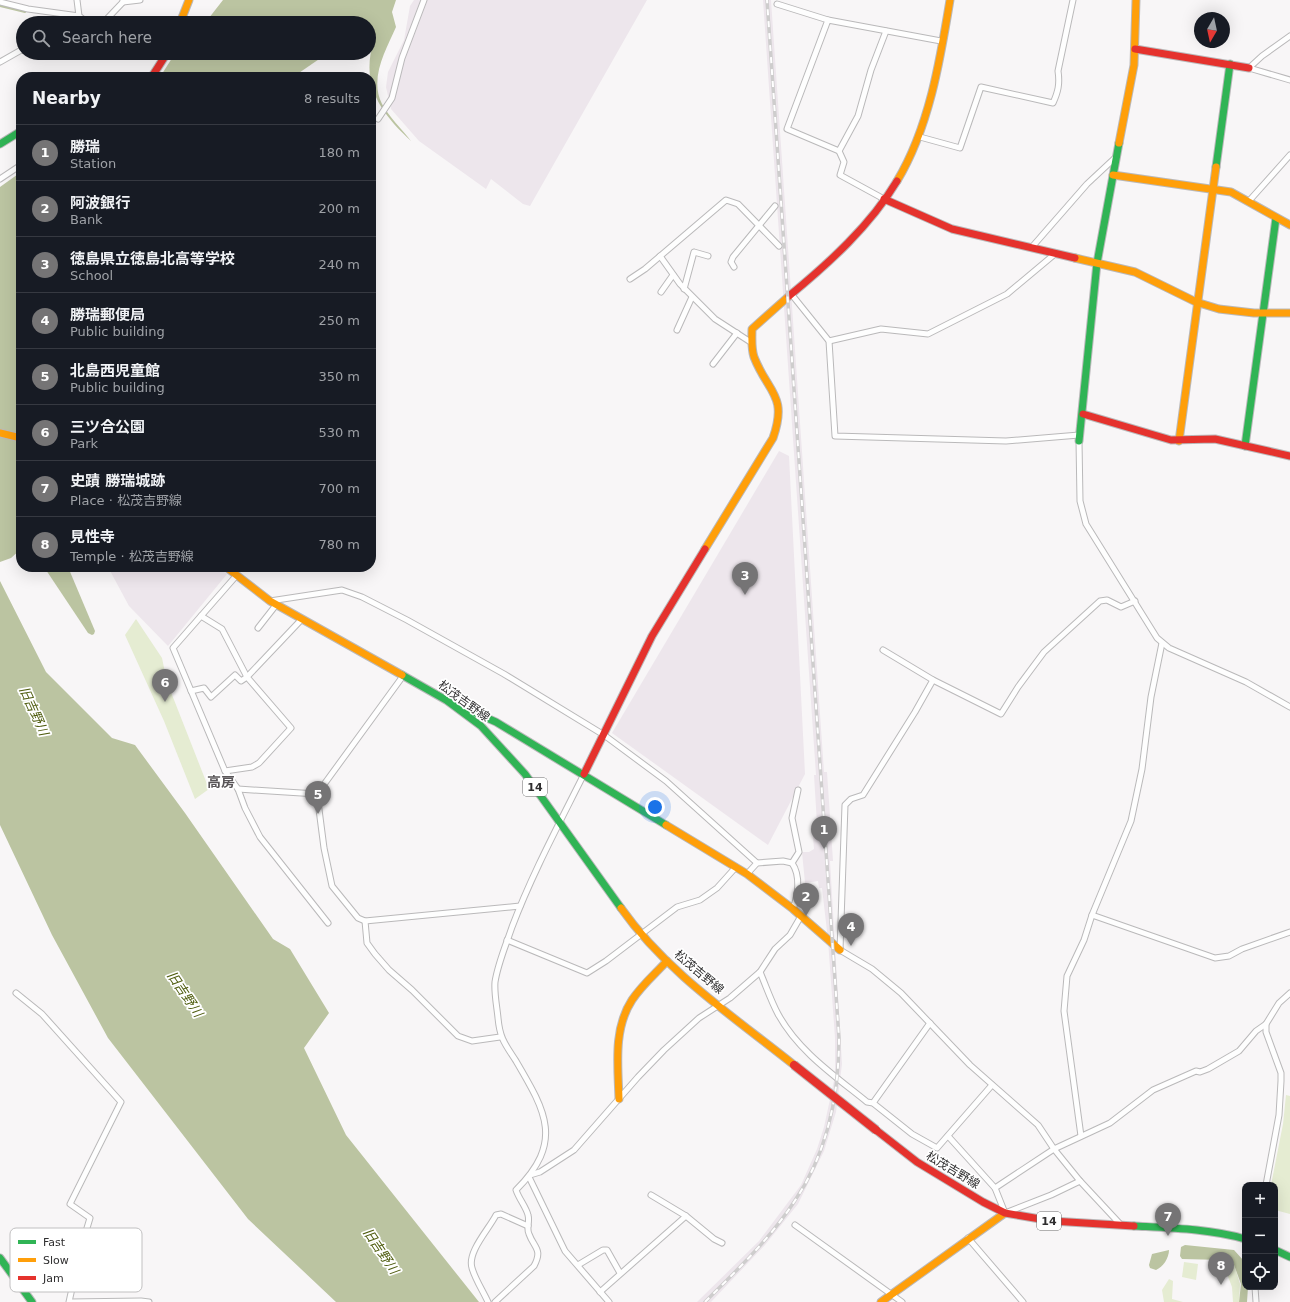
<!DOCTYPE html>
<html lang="en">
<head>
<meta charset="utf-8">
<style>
  body { margin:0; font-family:"DejaVu Sans","Noto Sans JP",sans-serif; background:#20242c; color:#f1f3f6 }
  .controls { position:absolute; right:12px; bottom:12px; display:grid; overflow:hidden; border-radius:8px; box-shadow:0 4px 16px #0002 }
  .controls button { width:36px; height:36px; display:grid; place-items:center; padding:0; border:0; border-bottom:1px solid #363941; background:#171b24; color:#f1f3f6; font:20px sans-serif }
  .compass { position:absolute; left:1194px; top:12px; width:36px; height:36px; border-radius:50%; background:#171b24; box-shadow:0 4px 16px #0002; rotate:189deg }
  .you { position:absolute; left:655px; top:807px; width:14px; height:14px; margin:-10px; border:3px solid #fff; border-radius:50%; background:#1a73e8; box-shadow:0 0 0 6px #1a73e833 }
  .badge { display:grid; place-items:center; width:26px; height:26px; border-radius:50%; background:#757475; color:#fff; font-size:13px; font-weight:700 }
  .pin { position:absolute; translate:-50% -33px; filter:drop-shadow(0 1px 2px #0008) }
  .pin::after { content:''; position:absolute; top:21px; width:14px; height:12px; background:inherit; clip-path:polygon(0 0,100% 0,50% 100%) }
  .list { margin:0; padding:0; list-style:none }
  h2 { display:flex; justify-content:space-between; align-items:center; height:52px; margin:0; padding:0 16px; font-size:17px }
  h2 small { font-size:13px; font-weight:400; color:#9ea1a6 }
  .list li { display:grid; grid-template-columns:26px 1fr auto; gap:12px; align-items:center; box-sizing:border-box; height:56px; padding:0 16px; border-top:1px solid #363941 }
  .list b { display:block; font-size:15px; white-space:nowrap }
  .list p { margin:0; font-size:13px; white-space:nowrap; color:#9ea1a6 }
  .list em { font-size:13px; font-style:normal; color:#9ea1a6 }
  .icon { flex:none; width:22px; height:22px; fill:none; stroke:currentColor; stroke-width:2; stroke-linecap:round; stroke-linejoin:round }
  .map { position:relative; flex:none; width:1290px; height:1302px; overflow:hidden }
  .search { position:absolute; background:#171b24; box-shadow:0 4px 16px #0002; left:16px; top:16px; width:360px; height:44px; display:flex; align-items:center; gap:10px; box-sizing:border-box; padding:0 14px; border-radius:22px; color:#9ea1a6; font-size:15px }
  .panel { position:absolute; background:#171b24; box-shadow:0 4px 16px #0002; left:16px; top:72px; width:360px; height:500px; border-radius:16px }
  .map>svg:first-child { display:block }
  .built { fill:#ede6ec }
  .green { fill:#e5ecd2 }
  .water { fill:#bbc4a1 }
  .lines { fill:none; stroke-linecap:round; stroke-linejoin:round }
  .stream { stroke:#bbc4a1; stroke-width:2 }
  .street-casing { stroke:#bab9ba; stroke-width:7 }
  .fast-casing { stroke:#bab9ba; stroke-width:9 }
  .slow-casing { stroke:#bab9ba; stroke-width:9 }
  .jam-casing { stroke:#bab9ba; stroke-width:9 }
  .street { stroke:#fefefe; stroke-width:5 }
  .fast { stroke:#30b455; stroke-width:7 }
  .slow { stroke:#ff9f0a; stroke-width:7 }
  .jam { stroke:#e5322d; stroke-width:7 }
  .rail-casing { stroke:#cecdcd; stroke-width:3.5 }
  .rail { stroke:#fff; stroke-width:2; stroke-dasharray:6; stroke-linecap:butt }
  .jam-bridge-casing { stroke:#bab9ba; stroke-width:10; stroke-linecap:butt }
  .jam-bridge { stroke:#e5322d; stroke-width:8 }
  .labels { text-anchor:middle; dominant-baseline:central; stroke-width:3.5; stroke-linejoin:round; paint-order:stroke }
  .shield { fill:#fff; stroke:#6d6d6d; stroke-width:1 }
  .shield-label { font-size:11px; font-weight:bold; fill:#2f2e2f }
  .street-label { font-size:12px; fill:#2f2e2f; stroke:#fff }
  .water-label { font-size:13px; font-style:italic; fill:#4f5d0f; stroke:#fff }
  .quarter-label { font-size:14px; font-weight:bold; fill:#5a5659; stroke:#fff }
  .key { fill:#fff; stroke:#c1c0c1; stroke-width:1 }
  .key-label { font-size:11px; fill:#2f2e2f }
</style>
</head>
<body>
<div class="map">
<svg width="1290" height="1302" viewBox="0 0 1290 1302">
  <rect width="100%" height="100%" fill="#f8f6f7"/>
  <g class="built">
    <path d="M414,0H647L530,206L523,204L491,179L486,189L419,141L391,109L386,87L388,72L404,40L410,6Z"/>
    <path d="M763,0H771L824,772H827L833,861H830L842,1064L836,1112L824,1151L798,1204L765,1245L711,1302H697L759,1241L801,1185L817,1149L824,1127L835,1076V1038L828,940L822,888H819L818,881L805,883L802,852H809L814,849L812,825L817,824L814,775H816Z"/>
    <path d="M779,451L789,456L805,774L768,845L612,733Z"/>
    <path d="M108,567H218L227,574L168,646L129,606Z"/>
  </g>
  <g class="green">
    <path d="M136,619L162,658L167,682L209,789L195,799L164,721L125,635Z"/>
    <path d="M1286,1095L1290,1096V1214L1275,1210V1185H1271L1283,1124Z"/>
    <path d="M1212,1261H1229L1234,1264L1240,1284L1239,1302H1233L1232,1287L1227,1274L1212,1265Z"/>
    <path d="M1184,1262L1198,1264L1196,1280L1182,1277Z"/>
    <path d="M1169,1279L1173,1281L1172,1299L1183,1302H1164L1162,1290Z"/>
  </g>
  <g class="water">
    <path d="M223,0H396L392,12L396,27C386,50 369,78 382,104C389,117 402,129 411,141C380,112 360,84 374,40V36L369,31V23H205Z"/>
    <path d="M181,53H328L293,77H160L174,55Z"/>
    <path d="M21,172V549L11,558L0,562V187Z"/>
    <path d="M44,567H68L95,631L94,634L92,635L88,633Z"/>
    <path d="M0,581L46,672L112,738L135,745L185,813L273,939L290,949L329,1013L304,1048L346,1135L479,1302H336L248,1219L108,1038L52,935L0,825Z"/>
    <path d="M1185,1245L1234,1250L1243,1260L1245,1270V1287H1248L1247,1302H1239L1241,1284L1233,1262L1223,1260L1182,1259L1180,1256L1181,1247Z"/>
    <path d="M1169,1250C1169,1258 1163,1267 1156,1270L1150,1268L1149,1265L1152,1254Z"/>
  </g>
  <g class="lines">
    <path class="stream" d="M0,6L25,12"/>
    <defs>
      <g id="street">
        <path d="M77,0L79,16L88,23"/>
        <path d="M123,0V2L140,0"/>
        <path d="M0,2L28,9L79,16"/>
        <path d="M777,4L828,20"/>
        <path d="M103,23L123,2"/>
        <path d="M0,62L23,49"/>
        <path d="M1249,68L1262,56L1290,36"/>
        <path d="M1249,68L1290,80"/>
        <path d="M378,119L392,98L402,58L424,0"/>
        <path d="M920,137L960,148L981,87L1053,103C1058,92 1060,84 1058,71L1073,0"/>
        <path d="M839,151L858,116L871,70L886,31"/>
        <path d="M0,179L21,165"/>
        <path d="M884,199L840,175L844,162L839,151L787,129L828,20L941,41"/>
        <path d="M1249,201L1290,155"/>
        <path d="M1032,247L1087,184L1117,156"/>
        <path d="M660,256L680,284L715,319L752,343"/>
        <path d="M734,267L731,262L733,257L775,206"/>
        <path d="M630,279L645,269L726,200L738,204L779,246"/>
        <path d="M684,289L694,252L708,256"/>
        <path d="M661,292L673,275"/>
        <path d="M792,295L829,341L835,436L1006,441L1079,435"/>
        <path d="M677,330L692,297"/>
        <path d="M829,341L881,329L928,334L1007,294L1056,253"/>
        <path d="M713,364L737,333"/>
        <path d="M1079,441L1080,501L1086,524L1157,638L1169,648L1246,682L1290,707"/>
        <path d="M236,576L173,648L225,771L238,789L245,808L260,837L328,923"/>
        <path d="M270,601L342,590L362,597L407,620L504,674L604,735L666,781L757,863"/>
        <path d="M258,628L276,605"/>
        <path d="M883,650L933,680L1001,714L1018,687L1044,652L1100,601L1107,600L1121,607L1135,601"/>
        <path d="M403,676L317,794L324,848L332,886L358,918L365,921L520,906"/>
        <path d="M933,680L915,712L863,795L851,799L845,805L840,950L872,969L901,993L970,1065L1038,1125L1054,1149L1080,1181L1121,1225"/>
        <path d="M191,691L204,688L211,697L235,675L241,681L247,677L222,629L201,616"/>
        <path d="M225,771L252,767L259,763L291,728L247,677L301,620"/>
        <path d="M238,789L317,794"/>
        <path d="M747,874L757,863L783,861L792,863"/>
        <path d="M793,909C798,895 801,876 792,863L799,852L792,818L798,790"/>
        <path d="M1092,915L1215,958L1229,956L1242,949L1290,932"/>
        <path d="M365,921L367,943L375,954L389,970L412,990L458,1036L472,1041L500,1037"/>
        <path d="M507,940L587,973L606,961L677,907L700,900L717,888L736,867"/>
        <path d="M760,972C766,986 771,1001 778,1014C798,1051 835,1076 867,1102L873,1103L912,1134L937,1148L992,1085"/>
        <path d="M16,993L42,1014L121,1102L70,1204L90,1218L81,1248L69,1302"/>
        <path d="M873,1103L930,1023"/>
        <path d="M948,1136L995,1188L1005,1213L1051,1195L1080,1181"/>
        <path d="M1081,1136L1064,1011L1067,976L1084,940L1092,915L1131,821L1142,769L1151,697L1162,643"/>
        <path d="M530,1175L540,1172L574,1150L638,1077L664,1050L699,1018L730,998L760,972L775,949L790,935L801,916"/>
        <path d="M529,1177L565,1251L609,1302"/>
        <path d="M1266,1185L1279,1115L1281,1081V1073L1266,1032V1024"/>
        <path d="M995,1188L1054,1149L1110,1123L1153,1090L1196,1071L1200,1072L1208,1069L1239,1051L1256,1031L1266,1024L1279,1003L1290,993"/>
        <path d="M651,1195L686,1216L714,1239L722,1243"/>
        <path d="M795,1225L902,1302"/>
        <path d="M968,1238L1023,1302"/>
        <path d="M578,1265L603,1250H607L620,1273"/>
        <path d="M1255,1287L1256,1302"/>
        <path d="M600,1292L686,1216"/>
        <path d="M70,1302L141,1301L149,1302"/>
        <path d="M488,1302C483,1291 475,1279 472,1268C467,1252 489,1229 496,1215L501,1214L528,1226"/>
        <path d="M495,1302L534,1266C543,1249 534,1248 529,1234C526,1228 530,1222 528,1215C526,1207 519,1199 516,1190C564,1142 546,1112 516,1061C505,1044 500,1039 498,1018C497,1007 494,993 495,982C498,963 506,945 512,927C532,874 559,824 584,774"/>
      </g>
      <g id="fast">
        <path d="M0,144L21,131"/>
        <path d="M1216,167L1230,64"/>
        <path d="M1079,441L1097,263L1119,143"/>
        <path d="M1245,446L1276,218"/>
        <path d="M402,675L446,700L481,726L525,774L621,908"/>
        <path d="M453,703L496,722L666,825"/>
        <path d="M1134,1226C1171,1228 1210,1229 1245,1239"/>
        <path d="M1275,1250L1290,1257"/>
        <path d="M0,1258L32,1302"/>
      </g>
      <g id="slow">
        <path d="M180,23L189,0"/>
        <path d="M1119,143L1134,65L1136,0"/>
        <path d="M1113,175L1231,192L1290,225"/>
        <path d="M897,181C929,128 940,61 950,0"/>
        <path d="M1075,258L1135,272L1196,302L1219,309L1254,313H1290"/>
        <path d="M0,433L21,438"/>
        <path d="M1179,441L1216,167"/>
        <path d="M705,549L773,438C788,395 768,393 754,357C751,348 752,338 752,329L789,296"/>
        <path d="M226,567L270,601L402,675"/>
        <path d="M666,825L747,874L793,909L840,950"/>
        <path d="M621,908C666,972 734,1017 794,1065"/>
        <path d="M619,1099C618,1066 613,1029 632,1000C642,985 655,974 667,961"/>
        <path d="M881,1302L1005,1213"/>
      </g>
      <g id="jam">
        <path d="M1135,49L1249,68"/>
        <path d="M149,77L153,75L167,53"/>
        <path d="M884,199L952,229L1075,258"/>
        <path d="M789,296C829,263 870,226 897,181"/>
        <path d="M1083,414L1171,440L1215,439L1290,456"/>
        <path d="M584,774L652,636L705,549"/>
        <path d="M876,1130L917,1162L983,1202L1005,1213L1052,1221L1134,1226"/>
      </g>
    </defs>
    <use href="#street" class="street-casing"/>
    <use href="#fast" class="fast-casing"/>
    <use href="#slow" class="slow-casing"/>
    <use href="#jam" class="jam-casing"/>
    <use href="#street" class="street"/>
    <use href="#fast" class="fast"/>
    <use href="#slow" class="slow"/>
    <use href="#jam" class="jam"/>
    <defs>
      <path id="rail" d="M705,1302C736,1271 770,1239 794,1202C827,1154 839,1095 839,1038L767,0"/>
    </defs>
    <use href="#rail" class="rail-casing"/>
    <use href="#rail" class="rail"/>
    <defs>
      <path id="jam-bridge" d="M794,1065L876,1130"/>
    </defs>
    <use href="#jam-bridge" class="jam-bridge-casing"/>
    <use href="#jam-bridge" class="jam-bridge"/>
  </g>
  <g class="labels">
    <g class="shield">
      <rect x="523" y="778" width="24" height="18" rx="3"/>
      <rect x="1037" y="1212" width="24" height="18" rx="3"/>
    </g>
    <g class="shield-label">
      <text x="535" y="787">14</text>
      <text x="1049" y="1221">14</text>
    </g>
    <g class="street-label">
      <text transform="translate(464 701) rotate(36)">松茂吉野線</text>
      <text transform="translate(699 972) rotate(40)">松茂吉野線</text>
      <text transform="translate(953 1170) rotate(31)">松茂吉野線</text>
    </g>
    <g class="water-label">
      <text transform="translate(34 711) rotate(66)">旧吉野川</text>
      <text transform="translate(185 994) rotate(56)">旧吉野川</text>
      <text transform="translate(381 1251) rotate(56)">旧吉野川</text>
    </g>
    <g class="quarter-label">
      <text x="221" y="782">高房</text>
    </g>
  </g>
  <rect x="10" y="1228" width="132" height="64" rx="6" class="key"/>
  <rect x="18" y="1240" width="18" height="4" fill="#30b455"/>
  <rect x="18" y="1258" width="18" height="4" fill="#ff9f0a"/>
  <rect x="18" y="1276" width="18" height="4" fill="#e5322d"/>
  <g class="key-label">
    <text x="43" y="1246">Fast</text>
    <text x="43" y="1264">Slow</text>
    <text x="43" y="1282">Jam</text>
  </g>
</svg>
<div class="controls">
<button>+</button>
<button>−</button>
<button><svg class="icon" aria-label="locate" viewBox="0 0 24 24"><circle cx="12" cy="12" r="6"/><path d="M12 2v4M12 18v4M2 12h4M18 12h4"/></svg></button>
</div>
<svg class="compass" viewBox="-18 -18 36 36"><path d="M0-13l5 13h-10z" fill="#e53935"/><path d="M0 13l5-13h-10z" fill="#9ea1a6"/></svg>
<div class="you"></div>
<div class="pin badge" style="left:824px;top:849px">1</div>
<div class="pin badge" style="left:806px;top:916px">2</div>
<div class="pin badge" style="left:745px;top:595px">3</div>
<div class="pin badge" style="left:851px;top:946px">4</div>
<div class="pin badge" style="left:318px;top:814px">5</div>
<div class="pin badge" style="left:165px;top:702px">6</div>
<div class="pin badge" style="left:1168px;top:1236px">7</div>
<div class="pin badge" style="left:1221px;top:1285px">8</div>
<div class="search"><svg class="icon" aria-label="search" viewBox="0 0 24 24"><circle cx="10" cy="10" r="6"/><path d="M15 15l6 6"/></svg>Search here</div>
<section class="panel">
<h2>Nearby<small>8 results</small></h2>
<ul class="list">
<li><span class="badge">1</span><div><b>勝瑞</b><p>Station</p></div><em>180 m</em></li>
<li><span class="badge">2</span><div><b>阿波銀行</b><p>Bank</p></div><em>200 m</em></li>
<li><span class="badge">3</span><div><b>徳島県立徳島北高等学校</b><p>School</p></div><em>240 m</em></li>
<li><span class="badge">4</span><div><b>勝瑞郵便局</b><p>Public building</p></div><em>250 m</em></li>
<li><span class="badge">5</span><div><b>北島西児童館</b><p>Public building</p></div><em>350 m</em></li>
<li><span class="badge">6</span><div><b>三ツ合公園</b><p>Park</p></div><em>530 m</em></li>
<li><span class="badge">7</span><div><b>史蹟 勝瑞城跡</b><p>Place · 松茂吉野線</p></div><em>700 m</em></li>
<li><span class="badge">8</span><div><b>見性寺</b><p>Temple · 松茂吉野線</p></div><em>780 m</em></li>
</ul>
</section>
</div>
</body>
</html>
